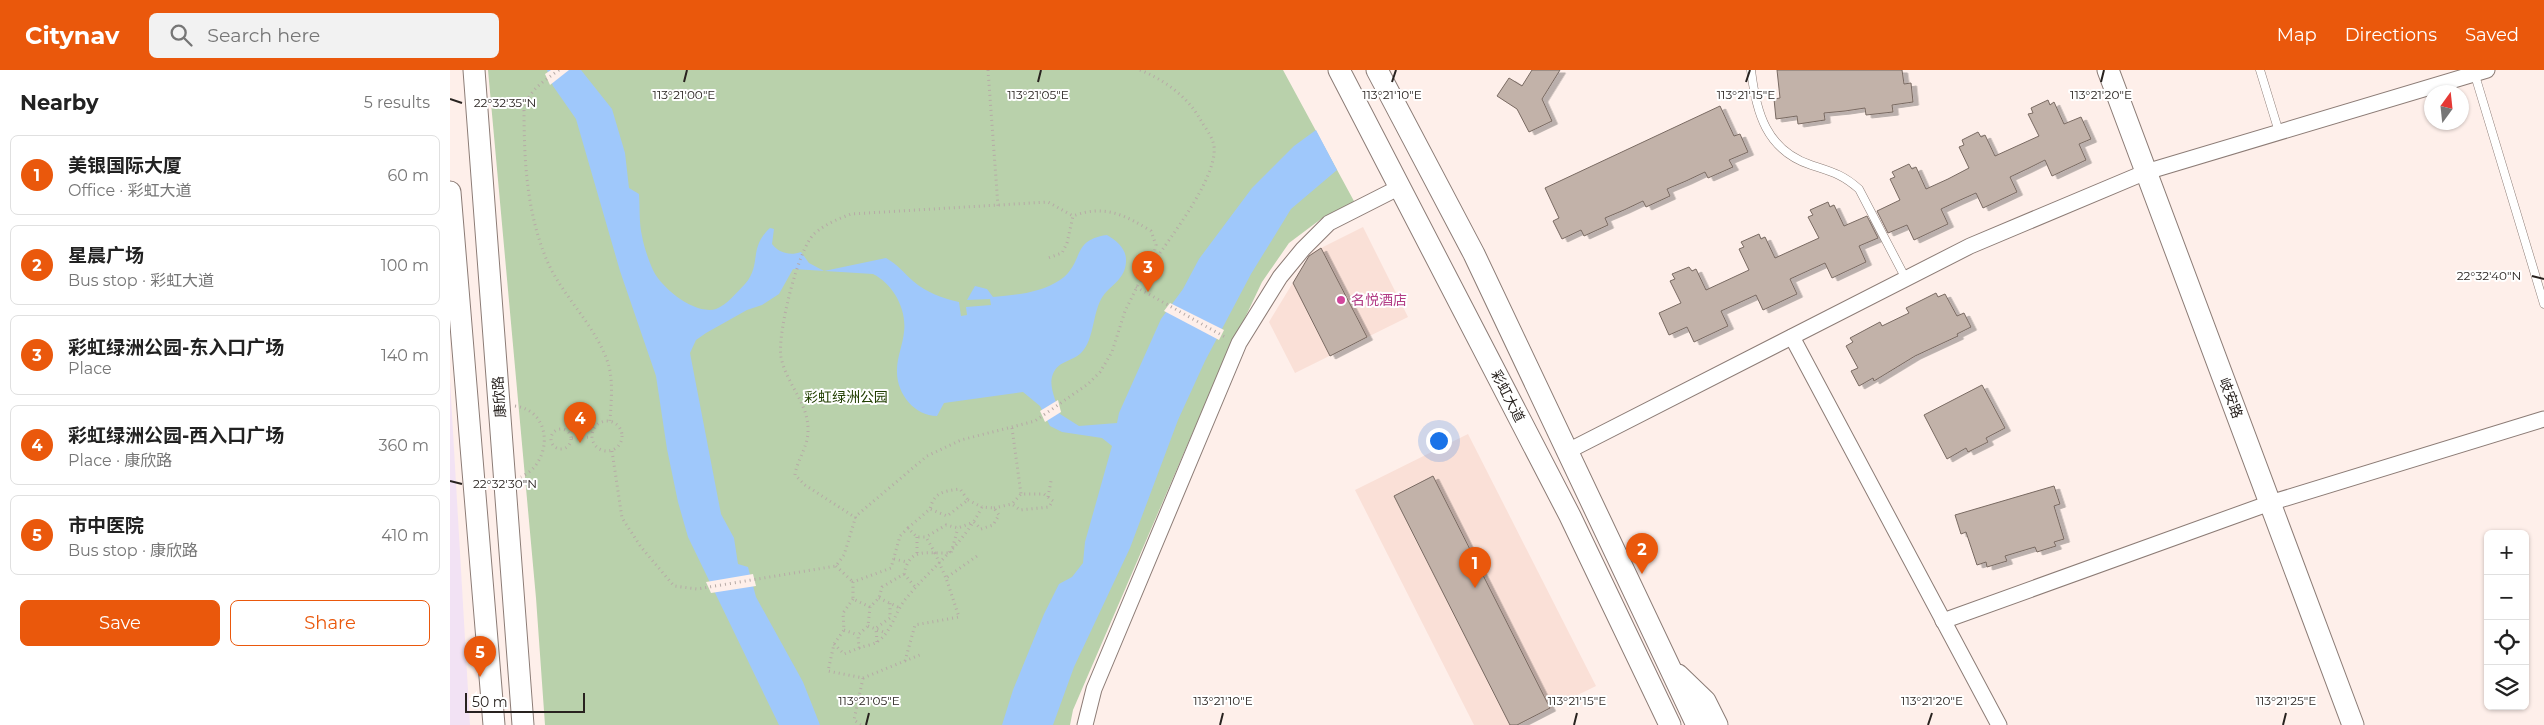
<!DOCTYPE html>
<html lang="en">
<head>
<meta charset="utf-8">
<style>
  body { margin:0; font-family:Montserrat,"Noto Sans SC",sans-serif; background:#f2f2f2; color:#222 }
  .controls { position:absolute; right:15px; bottom:15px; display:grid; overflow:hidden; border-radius:8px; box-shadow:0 1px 4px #0004 }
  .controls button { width:45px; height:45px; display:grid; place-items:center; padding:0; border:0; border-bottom:1px solid #e0e0e0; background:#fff; color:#222; font:25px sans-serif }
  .compass { position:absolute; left:1974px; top:15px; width:45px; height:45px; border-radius:50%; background:#fff; box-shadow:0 1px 4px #0004; rotate:15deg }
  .scale { position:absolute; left:15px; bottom:12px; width:120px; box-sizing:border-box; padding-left:5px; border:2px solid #28221f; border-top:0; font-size:14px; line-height:18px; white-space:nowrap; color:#28221f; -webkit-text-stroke:4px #fff; paint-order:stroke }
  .you { position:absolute; left:988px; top:370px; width:18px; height:18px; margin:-12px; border:4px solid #fff; border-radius:50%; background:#1a73e8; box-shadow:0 0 0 8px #1a73e833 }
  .badge { display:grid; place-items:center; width:32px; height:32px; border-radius:50%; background:#ea580c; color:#fff; font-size:16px; font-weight:700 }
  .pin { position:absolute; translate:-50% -41px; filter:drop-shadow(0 1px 2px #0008) }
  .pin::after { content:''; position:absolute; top:26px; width:18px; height:15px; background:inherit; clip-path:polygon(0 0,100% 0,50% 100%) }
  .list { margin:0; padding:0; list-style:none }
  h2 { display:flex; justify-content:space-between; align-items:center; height:65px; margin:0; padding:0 20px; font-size:21px }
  h2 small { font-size:16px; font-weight:400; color:#767676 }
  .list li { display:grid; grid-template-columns:32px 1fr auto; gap:15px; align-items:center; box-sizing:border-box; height:80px; margin:0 10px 10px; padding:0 10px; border:1px solid #e0e0e0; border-radius:8px }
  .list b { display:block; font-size:19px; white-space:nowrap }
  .list p { margin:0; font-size:16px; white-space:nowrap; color:#767676 }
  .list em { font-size:16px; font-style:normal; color:#767676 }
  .actions { display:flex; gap:10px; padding:15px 20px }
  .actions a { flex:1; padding:11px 0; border:1px solid #ea580c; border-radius:8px; text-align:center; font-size:18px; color:#ea580c }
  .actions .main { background:#ea580c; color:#fff }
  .icon { flex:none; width:28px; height:28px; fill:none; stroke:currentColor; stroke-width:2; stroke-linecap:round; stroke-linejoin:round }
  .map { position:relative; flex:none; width:2094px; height:655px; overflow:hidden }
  header { display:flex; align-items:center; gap:30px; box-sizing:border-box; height:70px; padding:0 25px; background:#ea580c; color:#fff }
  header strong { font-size:24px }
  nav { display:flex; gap:28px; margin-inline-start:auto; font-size:18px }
  .search { width:350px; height:45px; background:#f2f2f2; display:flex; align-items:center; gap:12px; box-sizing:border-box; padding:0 18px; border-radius:8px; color:#767676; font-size:19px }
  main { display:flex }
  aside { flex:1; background:#fff }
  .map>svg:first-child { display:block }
  .built { fill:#fae0d7 }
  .medical { fill:#f2e2f4 }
  .green { fill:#b9d1ab }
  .water { fill:#9fc8fb }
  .pier { fill:#feefea }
  .building { fill:#c2b2a9; stroke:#796a62; filter:url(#shadow) }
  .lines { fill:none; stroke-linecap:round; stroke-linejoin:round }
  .lane-casing { stroke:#8c7c76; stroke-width:9 }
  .street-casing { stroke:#8c7c76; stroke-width:17 }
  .secondary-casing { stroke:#8c7c76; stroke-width:23 }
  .path { stroke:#b6aaa6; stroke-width:3; stroke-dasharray:1 4; stroke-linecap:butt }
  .lane { stroke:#fff; stroke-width:8 }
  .street { stroke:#fff; stroke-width:15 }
  .secondary { stroke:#fff; stroke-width:21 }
  .path-bridge { stroke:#b6aaa6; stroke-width:3; stroke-dasharray:1 4; stroke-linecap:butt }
  .ticks { fill:none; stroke:#28221f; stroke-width:2 }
  .hotel-dot { fill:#d1479c; stroke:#fff; stroke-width:2 }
  .labels { text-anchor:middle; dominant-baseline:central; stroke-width:4; stroke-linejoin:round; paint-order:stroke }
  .hotel-label { font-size:14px; fill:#b23c85; stroke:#fff; text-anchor:start }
  .street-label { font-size:14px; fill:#28221f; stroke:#fff }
  .park-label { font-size:14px; fill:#213e01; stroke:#fff }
  .ticks-label { font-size:12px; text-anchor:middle; fill:#28221f; stroke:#fff; stroke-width:4; stroke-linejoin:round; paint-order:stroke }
</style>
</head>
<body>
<header>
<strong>Citynav</strong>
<div class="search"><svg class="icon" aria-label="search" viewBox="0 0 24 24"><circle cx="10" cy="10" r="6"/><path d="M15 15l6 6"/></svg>Search here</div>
<nav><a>Map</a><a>Directions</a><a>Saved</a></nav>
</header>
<main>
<aside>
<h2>Nearby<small>5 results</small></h2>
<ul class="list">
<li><span class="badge">1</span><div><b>美银国际大厦</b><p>Office · 彩虹大道</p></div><em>60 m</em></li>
<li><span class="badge">2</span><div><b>星晨广场</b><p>Bus stop · 彩虹大道</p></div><em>100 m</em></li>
<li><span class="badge">3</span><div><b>彩虹绿洲公园-东入口广场</b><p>Place</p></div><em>140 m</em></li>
<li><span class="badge">4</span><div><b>彩虹绿洲公园-西入口广场</b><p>Place · 康欣路</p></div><em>360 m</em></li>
<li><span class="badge">5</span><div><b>市中医院</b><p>Bus stop · 康欣路</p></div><em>410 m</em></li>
</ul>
<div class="actions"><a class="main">Save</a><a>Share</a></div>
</aside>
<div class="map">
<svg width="2094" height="655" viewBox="0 0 2094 655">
  <defs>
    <filter id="shadow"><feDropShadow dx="5.5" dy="3" stdDeviation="0" flood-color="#0004"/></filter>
  </defs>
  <rect width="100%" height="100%" fill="#feefea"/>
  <g class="built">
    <path d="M913,157L958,247L845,303L819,252L861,183Z"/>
    <path d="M1018,364L1146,616L1067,655H1024L905,420Z"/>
  </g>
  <path class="medical" d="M0,310L20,655H0Z"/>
  <path class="green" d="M38,0H833L905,133L871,149L839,173L812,212L764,313L623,640L620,655H95L86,528Z"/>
  <path class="water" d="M97,0H131L162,39L175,83L179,118L189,124C190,138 189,153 192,166C194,177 199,192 204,202C213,219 245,245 266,239C277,235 287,222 295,214C312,195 298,178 320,158L324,159L322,174C329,183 340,186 351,182L359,193L374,201L436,188C447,194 454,203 463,211C477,223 492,228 509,232L511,246L517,245L516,237L541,235L540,229L517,230L525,216L537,219L543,227C566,225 590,223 610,210C635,193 620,170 657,165C667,171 677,179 676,192C675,209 662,214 653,226C642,242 645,269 631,283C620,293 607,290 602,307C599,317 607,334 610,344L629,356L667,353L669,343L711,249L733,219L749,189L802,118L844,76L866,60L887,100L841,139L801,204L755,291L728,350L680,478L624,597L603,655H552L563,620L594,544L609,514L622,507L633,493L635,472L662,376L652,368L612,362L600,356L590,336L573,322L494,333L487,346C464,346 446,323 447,300C447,287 453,274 454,262C457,239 443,214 423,204L343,199L329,224L312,235L297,240L256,263L246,270L240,283L271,444L284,468L288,494L298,497L306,527L353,612L370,655H329L238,467L228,432L217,379L206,306L170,201L126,49L103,16Z"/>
  <g class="pier">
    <path d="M101,0H119L100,15L95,4Z"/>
    <path d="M720,233L774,260L769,270L714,241Z"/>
    <path d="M608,330L611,342L595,352L590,341Z"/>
    <path d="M303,504L306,516L261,523L256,512Z"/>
  </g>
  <g class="building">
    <path d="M1082,0H1110L1092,29L1102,51L1079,62L1067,39L1047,26L1059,8L1072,16Z"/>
    <path d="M1327,0H1452L1454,14L1461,13L1463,32L1442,35L1443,42L1416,45L1415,38L1395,41L1374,43L1375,50L1348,54L1347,46L1326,49L1324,29L1330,28Z"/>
    <path d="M1598,30L1600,35L1604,32L1614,54L1631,47L1641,69L1629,74L1636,90L1602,106L1595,90L1577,99L1560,107L1567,122L1533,138L1526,123L1508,131L1491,139L1498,154L1464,170L1457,155L1438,163L1427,141L1450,130L1440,109L1445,107L1442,102L1459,94L1462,99L1466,97L1476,119L1498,109L1519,98L1509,77L1514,75L1512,70L1528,62L1531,67L1535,65L1545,86L1589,66L1578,44L1583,43L1581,38Z"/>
    <path d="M1270,36L1284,66L1290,64L1298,82L1279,90L1283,97L1258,108L1255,102L1236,111L1217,119L1220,126L1196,137L1193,131L1174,140L1155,148L1158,155L1134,166L1131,160L1112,169L1103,151L1109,148L1095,118Z"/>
    <path d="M1378,132L1380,137L1384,135L1394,156L1417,146L1428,168L1409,176L1416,192L1382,208L1375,193L1340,209L1347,224L1313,240L1306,225L1271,241L1278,256L1244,272L1237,257L1219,265L1209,243L1231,233L1220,211L1225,209L1222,204L1239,197L1242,201L1246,199L1256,220L1299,200L1289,179L1294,177L1291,172L1309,164L1311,169L1315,167L1325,188L1369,168L1358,147L1363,145L1360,140Z"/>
    <path d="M871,178L917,267L880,286L843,213L859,186Z"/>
    <path d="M1486,223L1488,227L1495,224L1507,246L1514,243L1521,257L1507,264L1508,266L1465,286L1424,311L1423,308L1409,316L1401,301L1408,298L1396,276L1403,272L1400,268L1430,252L1432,256L1459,243L1456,238Z"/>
    <path d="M1532,315L1555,358L1536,368L1538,372L1518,382L1516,378L1497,389L1474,345Z"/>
    <path d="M983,406L1100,638L1067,655H1060L944,426Z"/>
    <path d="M1604,416L1610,434L1604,436L1614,469L1604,472L1606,476L1587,482L1585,477L1555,486L1557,491L1537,497L1536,492L1527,495L1516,462L1511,464L1505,445Z"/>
  </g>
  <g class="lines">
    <defs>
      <g id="lane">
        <path d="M1301,0C1306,42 1316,80 1361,95C1382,102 1392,104 1409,119L1456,209"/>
        <path d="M1810,0L1829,62"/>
        <path d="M2024,2L2094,234"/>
      </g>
      <g id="street">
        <path d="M1342,267L1549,655"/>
        <path d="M1118,381L1520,176L1696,102L2037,0"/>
        <path d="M1493,551L1820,433L2094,349"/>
        <path d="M635,655L644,619L789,273L830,207L853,179L879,153L950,117"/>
      </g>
      <g id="secondary">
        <path d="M24,0L73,655"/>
        <path d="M889,0L1120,446L1220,655"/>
        <path d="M927,0L1024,184L1247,655"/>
        <path d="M1658,0L1903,655"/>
        <path d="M0,122L44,655"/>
        <path d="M1228,605L1255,631L1267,655"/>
      </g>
    </defs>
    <use href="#lane" class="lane-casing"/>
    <use href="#street" class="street-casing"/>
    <use href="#secondary" class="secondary-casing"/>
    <g class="path">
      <path d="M109,0C94,11 82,18 74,36C74,88 76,137 95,186C110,224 143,252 157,290C164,309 161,332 160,351"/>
      <path d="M538,0L548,136"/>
      <path d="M690,0C713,9 738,27 750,49C754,56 761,65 763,72C773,101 719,169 703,193"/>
      <path d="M686,217L775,267"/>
      <path d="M65,336C103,341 103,392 71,407"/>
      <circle cx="157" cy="366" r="15"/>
      <path d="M562,358L571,424"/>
      <circle cx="111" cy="369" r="10"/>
      <path d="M122,368L142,367"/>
      <path d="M162,381L172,448L191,477L224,516L247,519L386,496L394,485L406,446L477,386L511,370L585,351L638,314L650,302L662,282L675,241L688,215L701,195L706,175L701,161C675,145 654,134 623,146L617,173L612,183L598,188"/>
      <path d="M598,427L601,411"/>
      <path d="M518,430L532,437"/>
      <path d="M544,438L562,434L570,440L599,437L603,431L594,424H571L562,434"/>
      <path d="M406,448L355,415L345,405C347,390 358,377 358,361C359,333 336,314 331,287C327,264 348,179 364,164C375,154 388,149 401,144L598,132L623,146"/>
      <path d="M458,458L480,439L497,446L518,430L510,419C494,421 484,422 480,439"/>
      <path d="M467,483V467"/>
      <path d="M444,489L457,492"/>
      <path d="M386,496L403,512"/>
      <path d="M454,504L466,518"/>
      <path d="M429,528L450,538"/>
      <path d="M403,529L393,543L394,560L384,574L378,601L413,608L404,650L411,655"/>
      <path d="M420,537L403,529V512L441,498L450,466L458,458L467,467H476L485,483"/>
      <path d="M418,556L436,563"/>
      <path d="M394,560L408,565"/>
      <path d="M427,572L426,558L440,548V533"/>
      <path d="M384,574L394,584L409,578L408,565L418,556L420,537L429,528L432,517L454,504C460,476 477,484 501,483L508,458"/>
      <path d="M409,578C414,576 422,575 427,572C441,563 445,543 454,531C481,497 511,478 532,437L544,438L549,445L543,455L531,459L524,452L508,458L496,455L476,467"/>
      <path d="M455,591L465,555L509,547L496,508L527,486"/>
      <path d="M413,608L472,584"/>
    </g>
    <use href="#lane" class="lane"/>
    <use href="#street" class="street"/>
    <use href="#secondary" class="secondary"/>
    <path class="path-bridge" d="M485,483L496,508"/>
  </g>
  <path class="ticks" d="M234,12L237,0M588,12L591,0M942,12L946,0M1296,12L1300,0M1651,12L1654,0M0,29L12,33M2082,206L2094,209M0,411L12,414M416,655L419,643M770,655L773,643M1124,655L1127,643M1478,655L1482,643M1833,655L1836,643"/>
  <circle class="hotel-dot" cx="891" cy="230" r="5"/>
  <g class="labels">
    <g class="hotel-label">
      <text x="901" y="230">名悦酒店</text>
    </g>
    <g class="street-label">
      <text transform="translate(1058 326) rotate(63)">彩虹大道</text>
      <text transform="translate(49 327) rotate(-94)">康欣路</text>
      <text transform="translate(1781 328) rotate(70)">岐安路</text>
    </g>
    <g class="park-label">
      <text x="396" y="327">彩虹绿洲公园</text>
    </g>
  </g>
  <g class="ticks-label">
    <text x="234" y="29">113°21'00"E</text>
    <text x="588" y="29">113°21'05"E</text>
    <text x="942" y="29">113°21'10"E</text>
    <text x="1296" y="29">113°21'15"E</text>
    <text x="1651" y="29">113°21'20"E</text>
    <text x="55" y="37">22°32'35"N</text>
    <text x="2039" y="210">22°32'40"N</text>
    <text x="55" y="418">22°32'30"N</text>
    <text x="419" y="635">113°21'05"E</text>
    <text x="773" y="635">113°21'10"E</text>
    <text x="1127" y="635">113°21'15"E</text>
    <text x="1482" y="635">113°21'20"E</text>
    <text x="1836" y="635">113°21'25"E</text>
  </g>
</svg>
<div class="controls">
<button>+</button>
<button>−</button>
<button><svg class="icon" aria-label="locate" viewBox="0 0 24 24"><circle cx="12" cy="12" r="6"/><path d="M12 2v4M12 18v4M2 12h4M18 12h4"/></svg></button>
<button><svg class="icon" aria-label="layers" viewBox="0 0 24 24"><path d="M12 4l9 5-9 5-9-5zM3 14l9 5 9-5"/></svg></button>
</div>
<svg class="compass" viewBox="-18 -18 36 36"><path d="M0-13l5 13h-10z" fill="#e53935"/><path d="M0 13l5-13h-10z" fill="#767676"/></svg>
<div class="scale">50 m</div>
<div class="you"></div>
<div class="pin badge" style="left:1025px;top:518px">1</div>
<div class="pin badge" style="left:1192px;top:504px">2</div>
<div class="pin badge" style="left:698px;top:222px">3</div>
<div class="pin badge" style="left:130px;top:373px">4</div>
<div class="pin badge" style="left:30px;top:607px">5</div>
</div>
</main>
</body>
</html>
